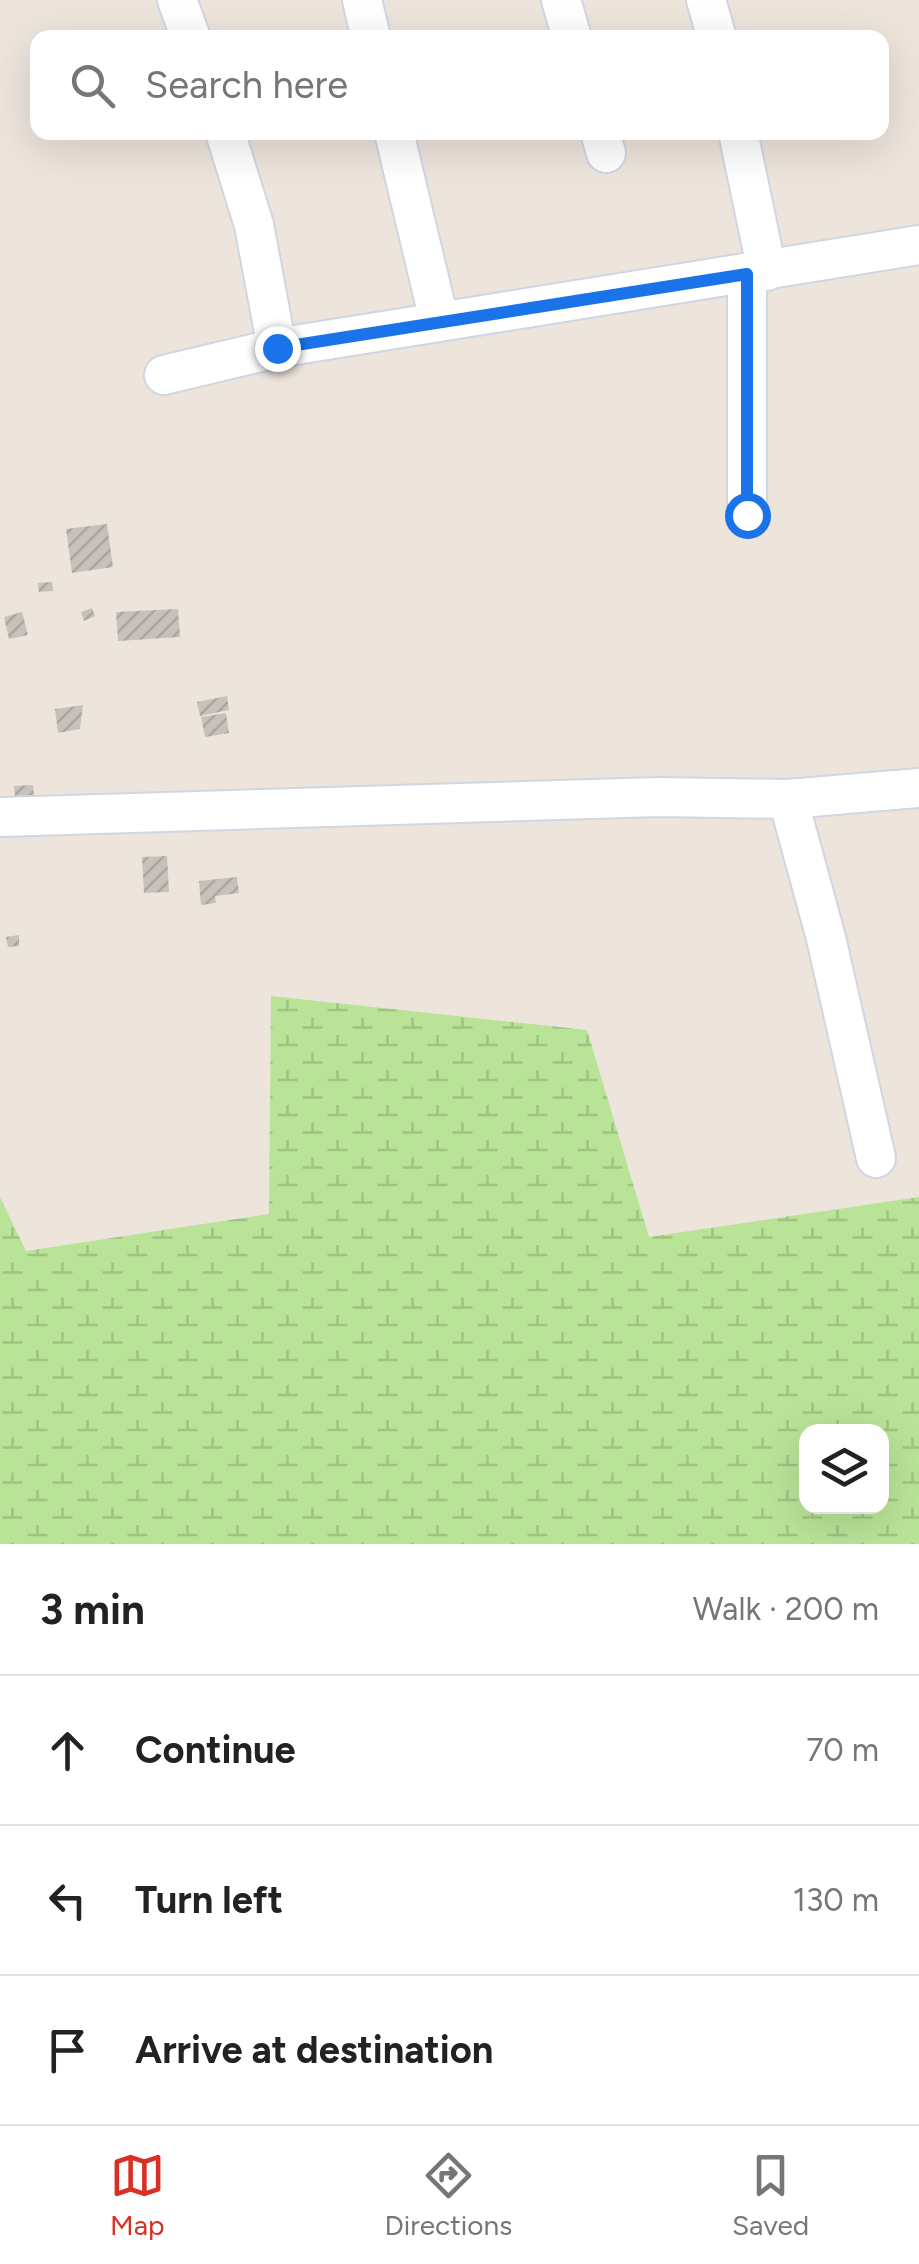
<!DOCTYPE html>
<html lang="en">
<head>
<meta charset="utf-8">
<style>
  body { margin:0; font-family:Figtree,sans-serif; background:#f2f2f2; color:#222 }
  .controls { position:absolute; right:30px; bottom:30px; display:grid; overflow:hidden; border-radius:20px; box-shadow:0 10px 40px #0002 }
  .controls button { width:90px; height:90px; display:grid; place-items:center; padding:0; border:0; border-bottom:2px solid #e0e0e0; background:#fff; color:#222; font:50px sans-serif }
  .stop { position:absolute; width:30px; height:30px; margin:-22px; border:8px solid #1a73e8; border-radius:50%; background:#fff }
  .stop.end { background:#1a73e8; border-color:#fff; box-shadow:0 2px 10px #0008 }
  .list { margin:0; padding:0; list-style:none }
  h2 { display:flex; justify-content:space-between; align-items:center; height:130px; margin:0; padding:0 40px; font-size:42px }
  h2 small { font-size:32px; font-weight:400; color:#767676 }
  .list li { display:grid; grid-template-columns:65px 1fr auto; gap:30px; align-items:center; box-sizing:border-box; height:150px; padding:0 40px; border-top:2px solid #e0e0e0 }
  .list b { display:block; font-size:38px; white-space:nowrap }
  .list em { font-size:32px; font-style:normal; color:#767676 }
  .icon { flex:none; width:55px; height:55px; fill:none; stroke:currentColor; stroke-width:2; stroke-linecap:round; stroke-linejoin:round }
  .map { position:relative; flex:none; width:919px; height:1544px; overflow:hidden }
  .search { position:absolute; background:#fff; box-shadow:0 10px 40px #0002; left:30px; right:30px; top:30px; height:110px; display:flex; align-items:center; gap:25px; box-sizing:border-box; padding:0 35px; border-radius:20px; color:#767676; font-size:38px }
  .sheet { height:580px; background:#fff }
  nav { display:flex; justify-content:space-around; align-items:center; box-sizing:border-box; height:140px; border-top:2px solid #e0e0e0; background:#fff; font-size:28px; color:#767676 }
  nav a { display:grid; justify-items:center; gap:5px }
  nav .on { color:#d93025 }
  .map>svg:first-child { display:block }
  .wetland { fill:url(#wetland-marsh); fill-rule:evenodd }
  .building { fill:url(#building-hatch) }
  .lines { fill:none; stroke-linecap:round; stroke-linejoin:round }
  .minor-casing { stroke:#d1d6e3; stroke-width:42 }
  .minor { stroke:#fff; stroke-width:38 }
  .route { stroke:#1a73e8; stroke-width:12 }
</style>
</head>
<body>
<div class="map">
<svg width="919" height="1544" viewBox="0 0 919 1544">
  <defs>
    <pattern id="wetland-marsh" width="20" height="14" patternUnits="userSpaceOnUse" patternTransform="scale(2.5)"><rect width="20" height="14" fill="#b9e497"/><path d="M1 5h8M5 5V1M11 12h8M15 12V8" fill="none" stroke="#9fc482"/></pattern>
    <pattern id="building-hatch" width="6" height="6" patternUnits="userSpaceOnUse" patternTransform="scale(2.5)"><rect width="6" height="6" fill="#c8c1bb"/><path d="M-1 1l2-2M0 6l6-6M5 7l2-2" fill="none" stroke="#aca6a1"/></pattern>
  </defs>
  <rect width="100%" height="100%" fill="#ede4dc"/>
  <path class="wetland" d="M271,996L587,1030L649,1237L919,1197V1544H0V1197L26,1251L269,1214ZM806,1432H882V1506H806Z"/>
  <g class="building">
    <path d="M107,524L113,567L72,573L66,529Z"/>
    <path d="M52,582L53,591L39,592L38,583Z"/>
    <path d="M92,608L95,616L84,621L81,612Z"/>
    <path d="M178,609L180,637L118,641L116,612Z"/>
    <path d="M22,612L28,635L9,639L4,617Z"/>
    <path d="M227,696L229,710L200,716L197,702Z"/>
    <path d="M83,705L80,729L58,733L55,709Z"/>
    <path d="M226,713L229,733L205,737L201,717Z"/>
    <path d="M33,785L34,797L15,799L14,786Z"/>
    <path d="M167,856L169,892L144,893L142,857Z"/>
    <path d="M237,877L239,893L215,896L216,903L201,905L199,881Z"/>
    <path d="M19,935V946L8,947L6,937Z"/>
  </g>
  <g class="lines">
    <defs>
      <g id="minor">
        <path d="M177,0L191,38"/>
        <path d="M362,0L371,38"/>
        <path d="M561,0L572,38"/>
        <path d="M706,0L717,38"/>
        <path d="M225,132L254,225L277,348"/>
        <path d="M394,132L439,320"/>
        <path d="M600,132L606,153"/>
        <path d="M738,132L767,271"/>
        <path d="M164,375L277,348L919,245"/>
        <path d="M747,515V274"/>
        <path d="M788,799L826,938L876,1158"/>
        <path d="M0,817L659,797L788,799L919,788"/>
      </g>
    </defs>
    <use href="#minor" class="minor-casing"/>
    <use href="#minor" class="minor"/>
  </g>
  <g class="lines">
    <path class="route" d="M277,348L747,274V515"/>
  </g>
</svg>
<div class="controls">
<button><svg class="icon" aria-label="layers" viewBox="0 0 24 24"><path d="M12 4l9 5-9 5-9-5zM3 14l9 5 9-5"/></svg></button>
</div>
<div class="stop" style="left:747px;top:515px"></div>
<div class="stop end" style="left:277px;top:348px"></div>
<div class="search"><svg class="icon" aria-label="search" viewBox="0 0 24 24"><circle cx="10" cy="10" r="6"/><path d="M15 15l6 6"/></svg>Search here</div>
</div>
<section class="sheet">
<h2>3 min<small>Walk · 200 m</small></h2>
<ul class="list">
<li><svg class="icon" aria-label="ahead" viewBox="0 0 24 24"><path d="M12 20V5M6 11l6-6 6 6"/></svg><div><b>Continue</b></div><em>70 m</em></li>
<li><svg class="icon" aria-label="left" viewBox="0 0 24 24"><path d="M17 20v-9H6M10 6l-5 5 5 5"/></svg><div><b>Turn left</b></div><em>130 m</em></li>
<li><svg class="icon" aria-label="arrive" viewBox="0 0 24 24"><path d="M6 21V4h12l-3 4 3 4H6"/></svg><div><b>Arrive at destination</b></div></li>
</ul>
</section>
<nav>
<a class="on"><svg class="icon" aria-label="map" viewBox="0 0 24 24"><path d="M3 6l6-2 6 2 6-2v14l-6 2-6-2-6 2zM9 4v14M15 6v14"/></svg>Map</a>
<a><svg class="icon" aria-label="directions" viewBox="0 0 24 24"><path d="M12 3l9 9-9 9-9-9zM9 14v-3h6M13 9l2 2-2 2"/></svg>Directions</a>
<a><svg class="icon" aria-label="saved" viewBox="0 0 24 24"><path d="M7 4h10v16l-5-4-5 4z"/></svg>Saved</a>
</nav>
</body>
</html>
